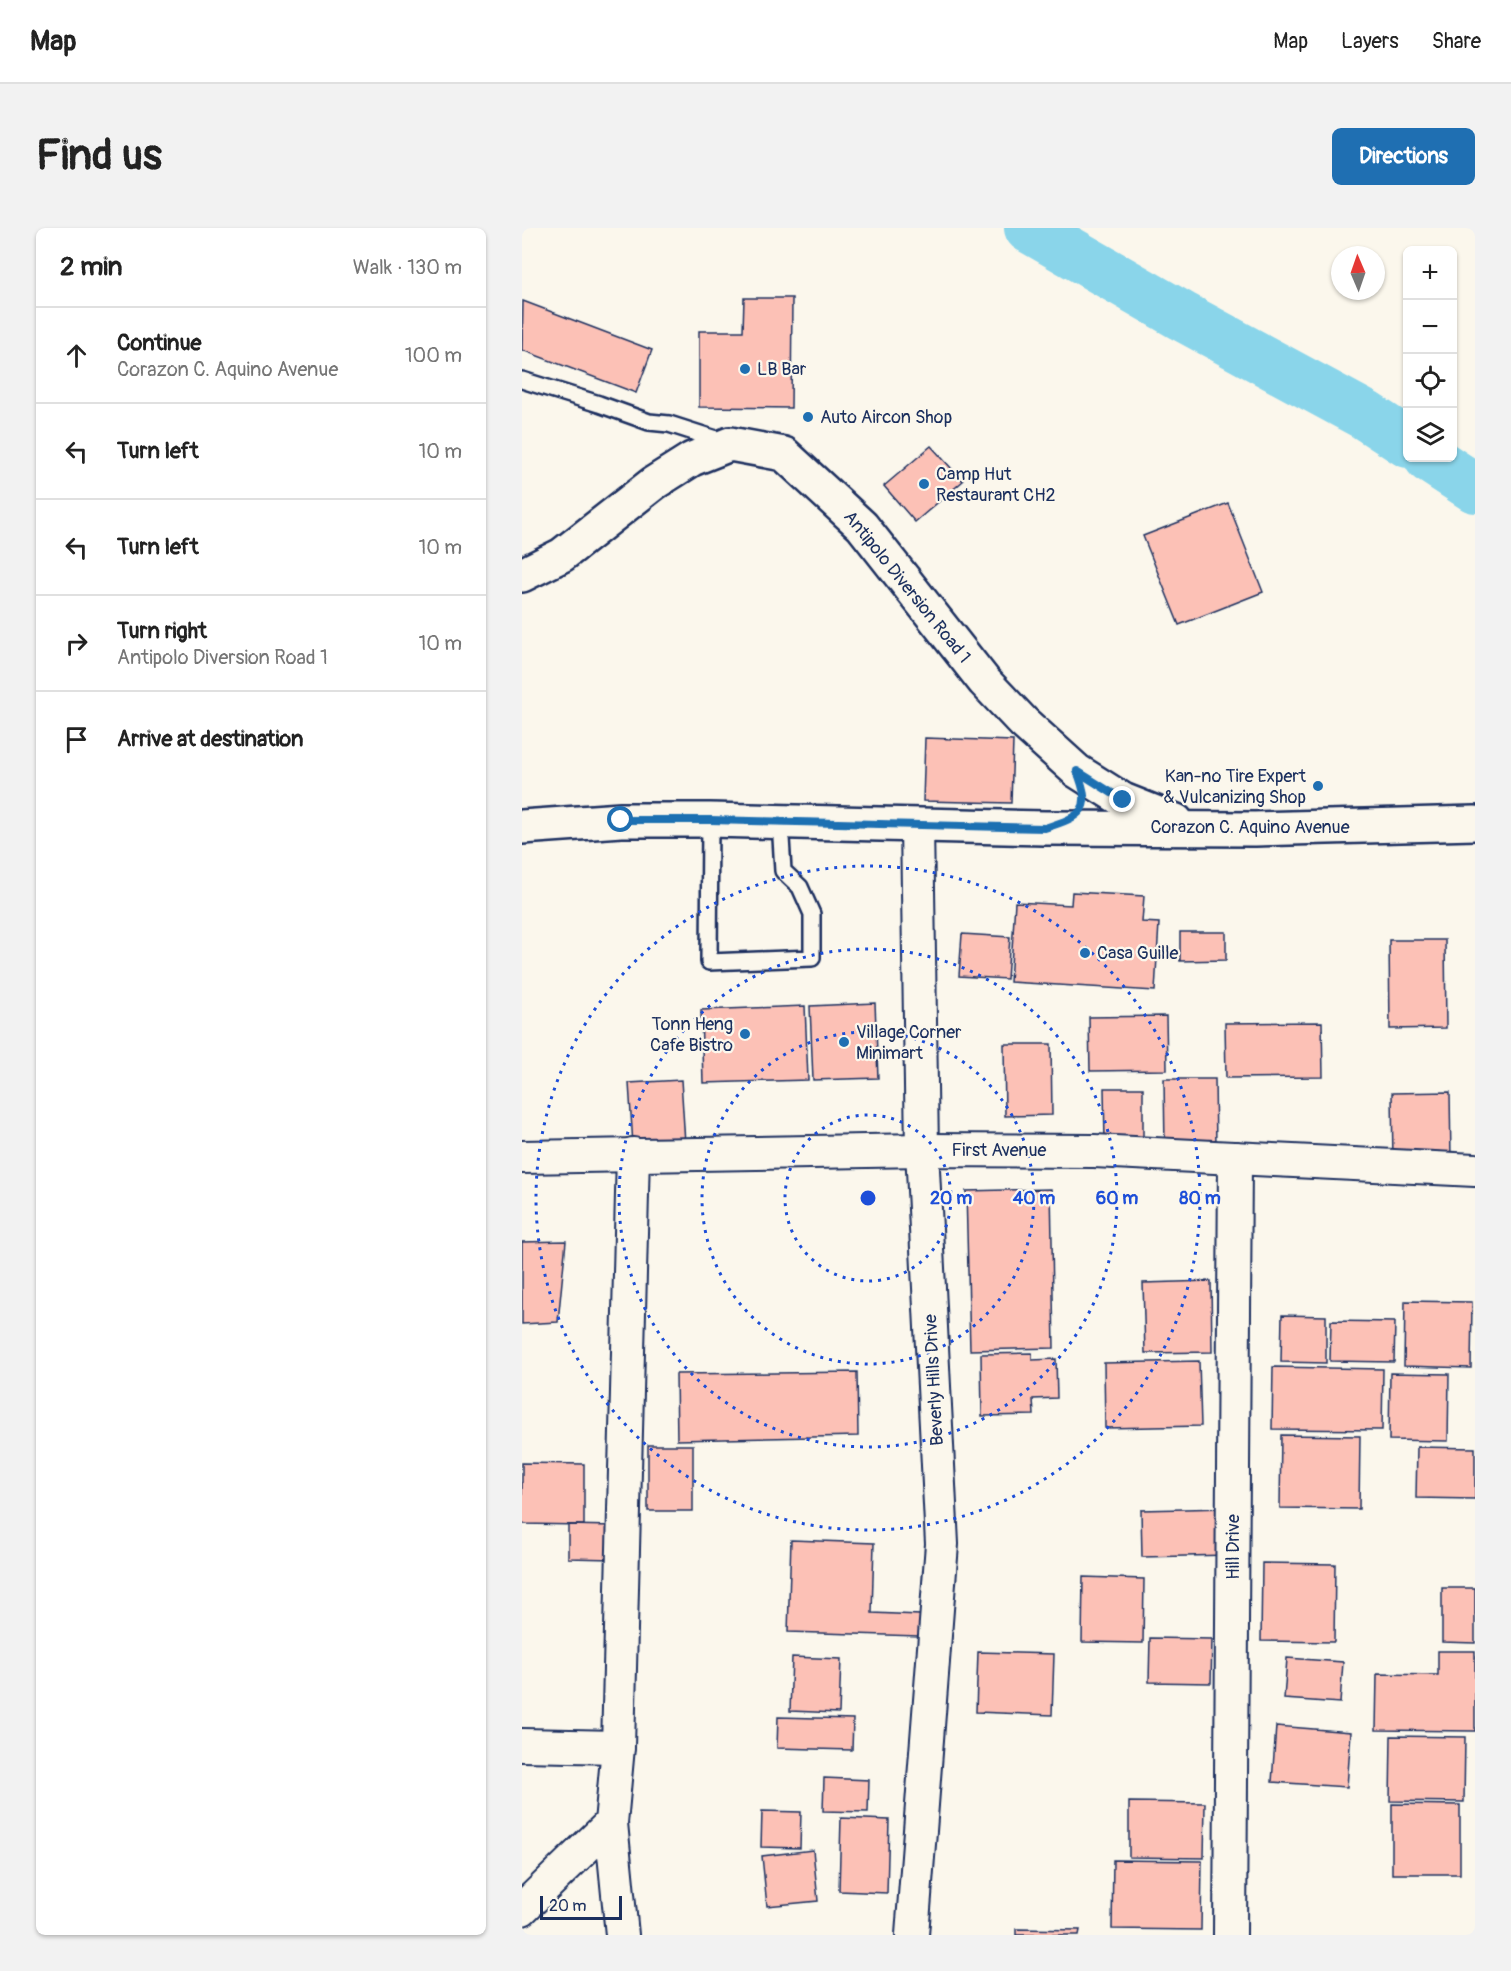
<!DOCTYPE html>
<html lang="en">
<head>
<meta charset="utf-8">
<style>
  body { margin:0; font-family:Pangolin,sans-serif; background:#f2f2f2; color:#222 }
  .controls { position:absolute; right:18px; top:18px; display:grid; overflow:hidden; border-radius:9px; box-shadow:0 2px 4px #0004 }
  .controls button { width:54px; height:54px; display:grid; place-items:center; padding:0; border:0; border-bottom:2px solid #e0e0e0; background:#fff; color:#222; font:30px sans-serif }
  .compass { position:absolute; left:809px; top:18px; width:54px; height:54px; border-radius:50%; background:#fff; box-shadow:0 2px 4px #0004; rotate:358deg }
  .scale { position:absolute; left:18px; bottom:15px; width:82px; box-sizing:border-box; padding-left:6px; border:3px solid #1b2f5e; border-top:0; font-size:16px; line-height:21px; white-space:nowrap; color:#1b2f5e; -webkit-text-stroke:4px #fbf7ec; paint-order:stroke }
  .stop { position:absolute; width:18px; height:18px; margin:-14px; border:4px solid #1f6fb2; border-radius:50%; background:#fff }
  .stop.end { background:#1f6fb2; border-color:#fff; box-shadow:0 2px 6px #0008 }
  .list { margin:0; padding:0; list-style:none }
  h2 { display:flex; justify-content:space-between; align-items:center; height:78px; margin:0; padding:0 24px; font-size:26px }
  h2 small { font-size:20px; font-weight:400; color:#767676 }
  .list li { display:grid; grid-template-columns:39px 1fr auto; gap:18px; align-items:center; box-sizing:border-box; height:96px; padding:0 24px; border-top:2px solid #e0e0e0 }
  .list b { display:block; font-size:22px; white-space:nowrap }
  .list p { margin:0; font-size:20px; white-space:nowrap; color:#767676 }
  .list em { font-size:20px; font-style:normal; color:#767676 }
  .icon { flex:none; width:33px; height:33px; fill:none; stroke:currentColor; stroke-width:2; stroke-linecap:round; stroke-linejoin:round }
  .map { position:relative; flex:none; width:953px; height:1707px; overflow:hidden; border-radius:9px }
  header { display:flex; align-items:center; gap:36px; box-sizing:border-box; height:84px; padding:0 30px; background:#fff; border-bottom:2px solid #e0e0e0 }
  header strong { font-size:28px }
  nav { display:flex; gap:33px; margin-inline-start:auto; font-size:21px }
  .intro { display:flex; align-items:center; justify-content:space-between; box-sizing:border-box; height:144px; padding:0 36px }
  h1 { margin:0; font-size:42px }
  .button { padding:15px 27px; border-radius:9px; background:#1f6fb2; color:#fff; font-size:21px; font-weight:700 }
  main { display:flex; gap:36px; padding:0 36px }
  aside { flex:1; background:#fff; border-radius:9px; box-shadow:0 2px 4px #0004 }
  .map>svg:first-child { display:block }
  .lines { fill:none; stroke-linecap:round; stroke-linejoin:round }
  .river { stroke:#8ad5ea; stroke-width:50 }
  .building { fill:#fcc1b6; stroke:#1b2f5e; stroke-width:1.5 }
  .service-casing { stroke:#1b2f5e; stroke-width:20 }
  .minor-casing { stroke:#1b2f5e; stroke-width:36 }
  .primary-casing { stroke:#1b2f5e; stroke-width:38 }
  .service { stroke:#fbf7ec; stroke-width:15 }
  .minor { stroke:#fbf7ec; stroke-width:32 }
  .primary { stroke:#fbf7ec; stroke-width:33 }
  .route { stroke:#1f6fb2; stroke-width:8 }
  .ring { fill:none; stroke:#1d4ed8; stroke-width:3; stroke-dasharray:3 6 }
  .poi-dot { fill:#1f6fb2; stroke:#fbf7ec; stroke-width:2 }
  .labels { text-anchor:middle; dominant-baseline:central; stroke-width:4.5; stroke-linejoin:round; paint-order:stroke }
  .poi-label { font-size:18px; fill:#1b2f5e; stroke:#fbf7ec; text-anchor:start }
  .street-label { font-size:18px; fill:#1b2f5e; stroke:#fbf7ec }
  .centre { fill:#1d4ed8; stroke:#fbf7ec; stroke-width:3 }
  .ring-label { font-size:18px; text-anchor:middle; font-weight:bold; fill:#1d4ed8; stroke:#fbf7ec; stroke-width:4.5; stroke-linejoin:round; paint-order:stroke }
</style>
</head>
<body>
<header>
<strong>Map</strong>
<nav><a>Map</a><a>Layers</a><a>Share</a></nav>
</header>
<div class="intro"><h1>Find us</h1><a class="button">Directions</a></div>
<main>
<aside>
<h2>2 min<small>Walk · 130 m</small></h2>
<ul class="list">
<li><svg class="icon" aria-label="ahead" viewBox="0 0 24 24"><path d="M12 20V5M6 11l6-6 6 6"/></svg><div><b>Continue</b><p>Corazon C. Aquino Avenue</p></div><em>100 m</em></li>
<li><svg class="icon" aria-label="left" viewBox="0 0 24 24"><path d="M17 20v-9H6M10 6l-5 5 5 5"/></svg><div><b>Turn left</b></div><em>10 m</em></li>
<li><svg class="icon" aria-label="left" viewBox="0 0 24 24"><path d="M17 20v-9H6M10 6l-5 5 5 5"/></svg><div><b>Turn left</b></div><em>10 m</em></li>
<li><svg class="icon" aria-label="right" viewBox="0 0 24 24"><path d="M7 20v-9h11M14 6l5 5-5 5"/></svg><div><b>Turn right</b><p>Antipolo Diversion Road 1</p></div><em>10 m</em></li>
<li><svg class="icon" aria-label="arrive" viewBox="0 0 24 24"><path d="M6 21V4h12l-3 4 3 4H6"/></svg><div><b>Arrive at destination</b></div></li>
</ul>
</aside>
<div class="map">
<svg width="953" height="1707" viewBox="0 0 953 1707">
  <rect width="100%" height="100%" fill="#fbf7ec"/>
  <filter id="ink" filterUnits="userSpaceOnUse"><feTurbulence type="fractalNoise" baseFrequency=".0167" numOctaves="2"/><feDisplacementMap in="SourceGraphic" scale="12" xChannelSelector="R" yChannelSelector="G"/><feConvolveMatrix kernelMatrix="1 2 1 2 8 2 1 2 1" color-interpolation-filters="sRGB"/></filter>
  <g filter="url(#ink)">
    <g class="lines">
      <g class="river">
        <path d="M507,0L660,88L843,187L886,215"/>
        <path d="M907,230L953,260"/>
      </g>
    </g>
    <g class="building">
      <path d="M222,70H270L269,180L177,179V103H221Z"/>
      <path d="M1,73L130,122L114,165L0,122Z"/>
      <path d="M409,218L441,253L393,294L362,258Z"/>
      <path d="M706,275L741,364L657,397L621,308Z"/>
      <path d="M403,510L491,513L489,575L401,573Z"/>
      <path d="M550,664L622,668L620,694L637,695L633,763L488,754L493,674L549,677Z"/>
      <path d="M658,704H704V732L658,733Z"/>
      <path d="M440,706L488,709L485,751L437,748Z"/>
      <path d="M867,712H923L924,800L868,801Z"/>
      <path d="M353,775L356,850L291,852L288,778Z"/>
      <path d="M283,778L286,852L181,855L179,782Z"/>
      <path d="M644,788L645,842L568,843L567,789Z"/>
      <path d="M800,794L801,849L704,850L703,795Z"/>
      <path d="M482,816H529L530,887L483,888Z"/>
      <path d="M642,851H693L694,919L643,920Z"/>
      <path d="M159,852L163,915L111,917L107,855Z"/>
      <path d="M582,860H621V914H583Z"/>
      <path d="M928,864L929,932L871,933L870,865Z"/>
      <path d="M529,961L532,1120L448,1122L444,963Z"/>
      <path d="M44,1013L36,1094L0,1096V1014Z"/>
      <path d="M689,1053L690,1124L623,1125L621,1055Z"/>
      <path d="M883,1073L950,1074L949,1140L882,1138Z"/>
      <path d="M760,1087L804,1088V1135L759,1134Z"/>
      <path d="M809,1093L873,1094L872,1134L808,1133Z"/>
      <path d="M510,1125V1132L534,1131L535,1170L511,1171L512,1187L460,1188L459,1126Z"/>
      <path d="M677,1133L679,1198L583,1200L582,1135Z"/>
      <path d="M751,1139L861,1141L860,1202L750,1201Z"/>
      <path d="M335,1144L336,1208L155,1212L154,1146Z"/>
      <path d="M868,1145L927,1146L926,1213L867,1212Z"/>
      <path d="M759,1207L838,1208L837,1281L758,1280Z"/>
      <rect x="126" y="1217" width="45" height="66"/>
      <path d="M895,1219L953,1220V1271L894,1270Z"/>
      <path d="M0,1235L62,1236V1297L0,1296Z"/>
      <path d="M706,1280L707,1327L620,1329L619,1282Z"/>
      <path d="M46,1297L91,1298V1331L46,1330Z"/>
      <path d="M269,1312L352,1315L350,1385L398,1387L397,1408L266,1404Z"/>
      <path d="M740,1335L813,1336L812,1414L739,1413Z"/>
      <path d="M561,1349L622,1351L621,1415L560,1414Z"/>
      <path d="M920,1360H953V1415L920,1414Z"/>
      <path d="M628,1410L690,1411L689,1455L627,1454Z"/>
      <path d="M916,1423H953V1503L854,1502L855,1446L916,1447Z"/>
      <path d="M456,1424L532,1426L530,1487L454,1484Z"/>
      <path d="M270,1429L319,1431L317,1485L268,1483Z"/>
      <path d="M765,1430L821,1434L818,1475L762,1471Z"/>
      <path d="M256,1489L331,1491L330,1522L255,1520Z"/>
      <path d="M754,1498L829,1504L825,1559L750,1554Z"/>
      <path d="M869,1508L943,1509L942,1574L868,1573Z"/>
      <path d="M302,1550L347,1552L346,1584L301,1583Z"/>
      <path d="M607,1574L683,1575L682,1630L607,1629Z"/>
      <path d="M870,1576L938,1577V1646H870Z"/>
      <path d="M240,1583L279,1584L278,1620L239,1619Z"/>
      <path d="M319,1590L367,1592L365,1665L317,1663Z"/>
      <path d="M291,1622L296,1673L245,1678L240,1628Z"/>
      <path d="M591,1632L680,1633L679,1702L590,1701Z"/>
      <path d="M494,1701L558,1702L557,1707H494Z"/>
    </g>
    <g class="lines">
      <defs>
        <g id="service">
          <path d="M0,152L77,176L127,194L147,196L203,214"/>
          <path d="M188,592L187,734L290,730V686L278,659L261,643L258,593"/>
        </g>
        <g id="minor">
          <path d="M0,929L400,922L572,923L953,942"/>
          <path d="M0,1517L96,1519"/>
          <path d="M0,1681L89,1595"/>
          <path d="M100,1707L89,1595L96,1519L111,926"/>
          <path d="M390,1707L420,1316L400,922L395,597"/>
          <path d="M708,1707L713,930"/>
        </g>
        <g id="primary">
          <path d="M0,347L40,327L132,255L170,231L208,216L262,226L340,298L462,453L502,495L555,543L601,572L654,593"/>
          <path d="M0,599L99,592H188L523,600L733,601L953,595"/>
        </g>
      </defs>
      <use href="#service" class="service-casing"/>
      <use href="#minor" class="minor-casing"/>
      <use href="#primary" class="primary-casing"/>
      <use href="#service" class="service"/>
      <use href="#minor" class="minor"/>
      <use href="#primary" class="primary"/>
    </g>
  </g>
  <g class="lines" filter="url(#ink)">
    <path class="route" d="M99,592H188L523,600C560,588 571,583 555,543L601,572"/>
  </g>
  <g class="ring">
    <circle cx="346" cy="970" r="83"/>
    <circle cx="346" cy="970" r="166"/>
    <circle cx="346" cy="970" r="249"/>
    <circle cx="346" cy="970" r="332"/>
  </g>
  <g class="poi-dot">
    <circle cx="223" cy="141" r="6"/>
    <circle cx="286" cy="189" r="6"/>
    <circle cx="402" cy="256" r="6"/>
    <circle cx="796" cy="558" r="6"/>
    <circle cx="563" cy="725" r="6"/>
    <circle cx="223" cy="806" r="6"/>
    <circle cx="322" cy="814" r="6"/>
  </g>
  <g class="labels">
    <g class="poi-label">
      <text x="235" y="141">LB Bar</text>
      <text x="298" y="189">Auto Aircon Shop</text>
      <text x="414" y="246">Camp Hut<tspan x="414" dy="21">Restaurant CH2</tspan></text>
      <text x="784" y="548" text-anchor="end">Kan-no Tire Expert<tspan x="784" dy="21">&amp; Vulcanizing Shop</tspan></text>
      <text x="575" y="725">Casa Guille</text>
      <text x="211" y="796" text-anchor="end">Tonn Heng<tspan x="211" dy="21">Cafe Bistro</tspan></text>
      <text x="334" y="804">Village Corner<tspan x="334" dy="21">Minimart</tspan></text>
    </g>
    <g class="street-label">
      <text transform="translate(385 359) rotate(51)">Antipolo Diversion Road 1</text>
      <text x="728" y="599">Corazon C. Aquino Avenue</text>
      <text x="477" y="922">First Avenue</text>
      <text transform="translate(412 1152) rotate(-93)">Beverly Hills Drive</text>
      <text transform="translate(711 1319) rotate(-90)">Hill Drive</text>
    </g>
  </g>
  <circle cx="346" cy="970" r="9" class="centre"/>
  <g class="ring-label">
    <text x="429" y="976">20 m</text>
    <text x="512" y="976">40 m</text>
    <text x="595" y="976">60 m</text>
    <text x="678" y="976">80 m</text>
  </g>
</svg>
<div class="controls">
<button>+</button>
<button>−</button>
<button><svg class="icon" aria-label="locate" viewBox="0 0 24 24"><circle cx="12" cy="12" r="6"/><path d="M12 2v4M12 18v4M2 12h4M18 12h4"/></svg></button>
<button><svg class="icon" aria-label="layers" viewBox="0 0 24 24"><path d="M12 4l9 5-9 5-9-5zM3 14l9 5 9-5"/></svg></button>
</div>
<svg class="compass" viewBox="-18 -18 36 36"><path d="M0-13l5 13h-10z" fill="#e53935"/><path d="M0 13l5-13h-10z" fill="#767676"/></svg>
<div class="scale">20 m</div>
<div class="stop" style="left:99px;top:592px"></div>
<div class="stop end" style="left:601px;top:572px"></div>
</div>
</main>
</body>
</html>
